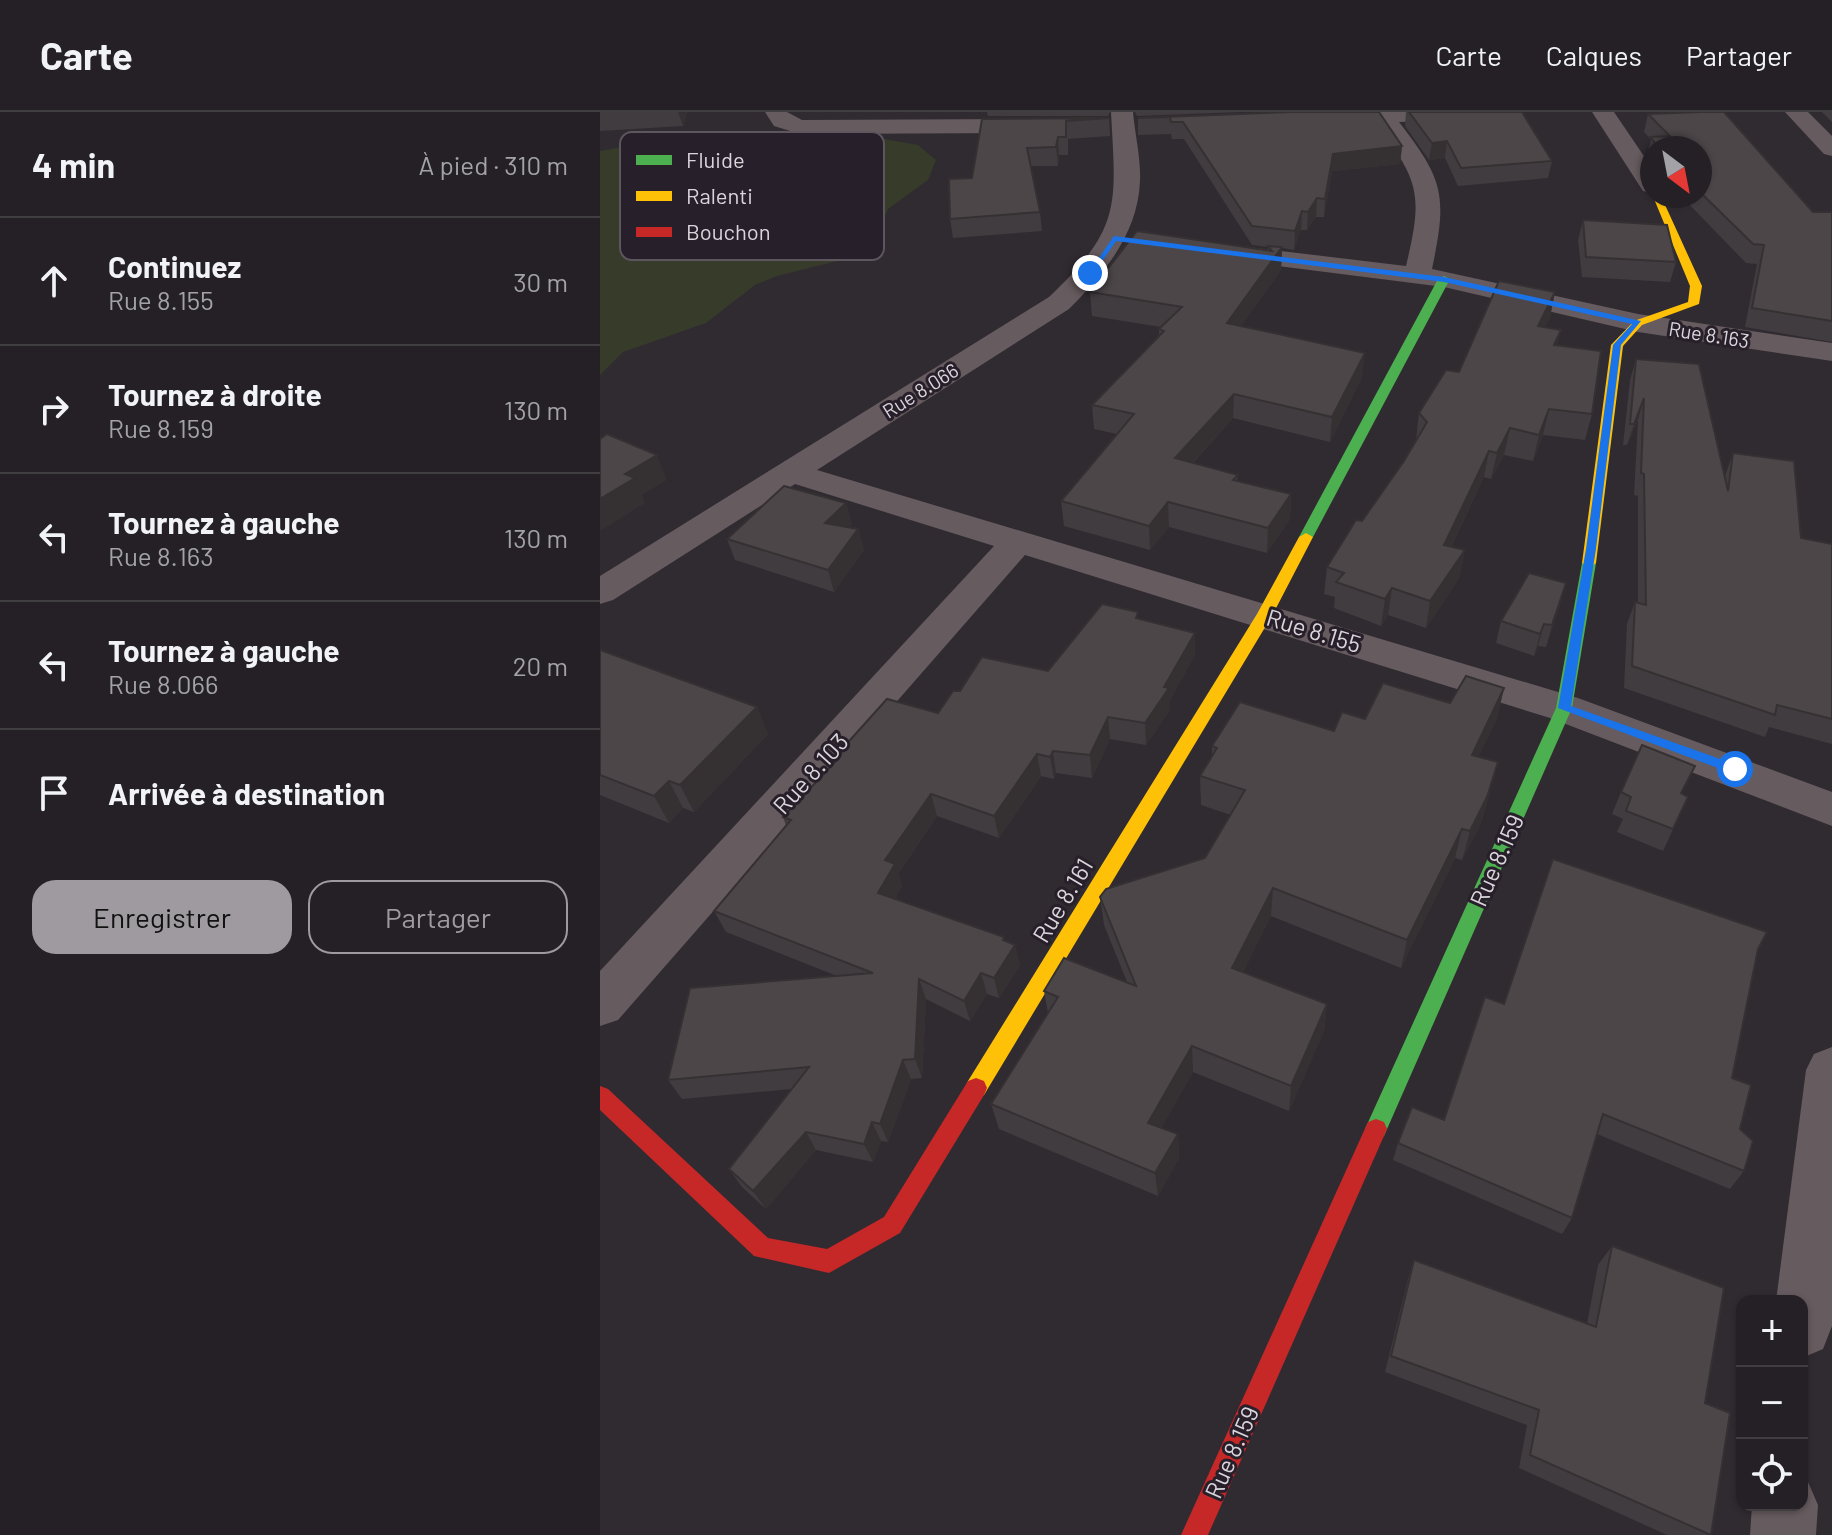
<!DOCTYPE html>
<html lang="fr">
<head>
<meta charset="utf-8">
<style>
  body { margin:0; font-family:Barlow,sans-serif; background:#2c282d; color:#f1f3f6 }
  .controls { position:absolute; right:24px; bottom:24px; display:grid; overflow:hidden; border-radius:16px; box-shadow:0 2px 6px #0004 }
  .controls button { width:72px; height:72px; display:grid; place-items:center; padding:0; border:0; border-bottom:2px solid #413e42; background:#242025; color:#f1f3f6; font:40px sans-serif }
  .compass { position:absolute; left:1040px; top:24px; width:72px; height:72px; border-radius:50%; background:#242025; box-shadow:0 2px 6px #0004; rotate:148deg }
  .stop { position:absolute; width:24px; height:24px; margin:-18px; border:6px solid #1a73e8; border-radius:50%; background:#fff }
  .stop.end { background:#1a73e8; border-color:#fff; box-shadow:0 2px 8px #0008 }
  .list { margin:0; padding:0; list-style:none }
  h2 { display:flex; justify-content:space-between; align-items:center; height:104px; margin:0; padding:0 32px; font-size:34px }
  h2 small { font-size:26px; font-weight:400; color:#a3a3a7 }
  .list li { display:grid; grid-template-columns:52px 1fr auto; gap:24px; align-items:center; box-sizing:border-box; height:128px; padding:0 32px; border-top:2px solid #413e42 }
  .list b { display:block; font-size:30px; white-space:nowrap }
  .list p { margin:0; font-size:26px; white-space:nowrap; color:#a3a3a7 }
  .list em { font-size:26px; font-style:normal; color:#a3a3a7 }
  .actions { display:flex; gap:16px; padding:24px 32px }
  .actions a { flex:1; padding:18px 0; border:2px solid #9e9aa0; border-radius:24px; text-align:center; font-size:28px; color:#9e9aa0 }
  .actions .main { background:#9e9aa0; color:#111 }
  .icon { flex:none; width:44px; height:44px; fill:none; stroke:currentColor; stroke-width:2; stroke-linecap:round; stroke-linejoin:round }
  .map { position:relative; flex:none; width:1232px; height:1423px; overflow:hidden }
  header { display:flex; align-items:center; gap:48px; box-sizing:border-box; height:112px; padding:0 40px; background:#242025; border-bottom:2px solid #413e42 }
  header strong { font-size:38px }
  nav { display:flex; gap:44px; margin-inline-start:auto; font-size:28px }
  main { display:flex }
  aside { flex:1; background:#242025 }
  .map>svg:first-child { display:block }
  .green { fill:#363b2a }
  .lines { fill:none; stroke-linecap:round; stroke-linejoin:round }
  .street { fill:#665b5e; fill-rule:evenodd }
  .fast { fill:#4caf50; fill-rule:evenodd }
  .slow { fill:#ffc107; fill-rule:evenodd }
  .jam { fill:#c62828; fill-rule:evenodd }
  .wall { fill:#413c3f }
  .shaded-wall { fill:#353133 }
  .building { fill:#4c4649; stroke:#353133; stroke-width:2 }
  .route { fill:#1a73e8 }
  .labels { text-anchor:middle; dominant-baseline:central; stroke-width:6; stroke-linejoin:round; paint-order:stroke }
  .far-street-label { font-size:20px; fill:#dad5dc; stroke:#271f29 }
  .street-label { font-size:24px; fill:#dad5dc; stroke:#271f29 }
  .key { fill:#271f29; stroke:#5d565f; stroke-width:2 }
  .key-label { font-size:22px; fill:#dad5dc }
</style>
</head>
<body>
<header>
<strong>Carte</strong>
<nav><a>Carte</a><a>Calques</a><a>Partager</a></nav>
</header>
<main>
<aside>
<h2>4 min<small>À pied · 310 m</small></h2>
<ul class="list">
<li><svg class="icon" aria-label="ahead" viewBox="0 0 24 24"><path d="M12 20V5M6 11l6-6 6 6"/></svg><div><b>Continuez</b><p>Rue 8.155</p></div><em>30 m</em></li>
<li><svg class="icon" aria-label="right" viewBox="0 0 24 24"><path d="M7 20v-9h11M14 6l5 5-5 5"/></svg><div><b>Tournez à droite</b><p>Rue 8.159</p></div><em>130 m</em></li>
<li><svg class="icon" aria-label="left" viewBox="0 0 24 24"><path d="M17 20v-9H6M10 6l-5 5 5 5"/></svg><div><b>Tournez à gauche</b><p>Rue 8.163</p></div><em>130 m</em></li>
<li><svg class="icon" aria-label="left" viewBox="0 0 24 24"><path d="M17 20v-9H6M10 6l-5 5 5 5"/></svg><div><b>Tournez à gauche</b><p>Rue 8.066</p></div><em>20 m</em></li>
<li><svg class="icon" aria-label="arrive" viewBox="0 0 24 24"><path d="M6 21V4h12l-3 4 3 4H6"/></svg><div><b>Arrivée à destination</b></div></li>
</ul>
<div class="actions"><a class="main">Enregistrer</a><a>Partager</a></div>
</aside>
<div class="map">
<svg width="1232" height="1423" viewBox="0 0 1232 1423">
  <rect width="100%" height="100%" fill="#302b31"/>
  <path class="green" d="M255,22L318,33L336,48L328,68L288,97L272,133L257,144L177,164L155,173L106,211L23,240L0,263V39L39,32Z"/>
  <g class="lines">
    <g class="street">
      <path d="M165,0H187L202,8L440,7L451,14L440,21L200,22L174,14Z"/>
      <path d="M511,0H533C535,23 541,46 540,69C538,121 505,161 469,197L217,358L978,586L1232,680V714L950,606L425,443L18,908L0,914V859L394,434L195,372L13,488L0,492V464L449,185C522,116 516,94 511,0Z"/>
      <path d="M718,0H915L904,7L799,10C845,69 847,85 832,157L1038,202L1232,231V249L1038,220L844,175L614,146L610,140L614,134L623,132L806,154C823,83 820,70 776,11L721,13L710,6Z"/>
      <path d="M992,0H1014L1052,56V81L1043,79Z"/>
      <path d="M1185,0H1208L1232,24V44L1224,42Z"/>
      <path d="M1232,935V1214L1223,1237L1202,1246V1189H1176L1206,958L1214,942Z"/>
      <path d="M1202,1368L1208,1370L1218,1393L1216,1423H1150L1152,1393H1202Z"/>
    </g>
    <g class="fast">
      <path d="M844,164L850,167L713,425L706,429L701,428L699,425L838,167Z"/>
      <path d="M989,446L996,451L972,596L784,1024L776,1027L768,1024L765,1017L956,596L982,451Z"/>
    </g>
    <g class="slow">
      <path d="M1052,82L1061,84L1102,174L1099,192L1042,213L1023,234L996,451L989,456L982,451L1011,233L1034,209L1088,190L1090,174Z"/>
      <path d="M706,421L713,425L673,502L384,983L376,986L368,983L365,976L368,969L657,502L699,425Z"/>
    </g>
    <g class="jam">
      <path d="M376,966L384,969L387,976L384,983L300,1121L229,1161L154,1144L0,998V974L8,977L168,1126L227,1137L284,1105L368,969Z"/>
      <path d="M776,1007L784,1010L787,1017L608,1423H581L768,1010Z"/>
    </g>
  </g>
  <g class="wall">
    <path d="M0,0H87L83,14L0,19Z"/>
    <path d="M387,0H510L508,4H388Z"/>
    <path d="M535,0H641L537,4Z"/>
    <path d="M692,0L802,34L800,52L732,59L724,105H716L707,118H701L694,138L682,136L681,158L641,214L762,265L730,330L633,306L593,351L638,363L637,369L691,382L690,407L667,441L569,415L550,438L464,414L461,389L517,322L494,317L492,293L559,224V217L561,215L492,204L490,180L668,138V135L652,133L584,27H572L571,22L538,23V6Z"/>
    <path d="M806,0H922L952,49L948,66L858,74L845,46L829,48L805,14Z"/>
    <path d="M1222,0H1232V10Z"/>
    <path d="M1048,2L1213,100H1232V230L1145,215L1157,152L1146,151L1081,84H1100V36H1052V52L1047,43L1051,27L1044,20Z"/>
    <path d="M509,6L510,24L468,27V43H459L458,54H431L440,100L442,119L353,126L350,107L372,66L382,7Z"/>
    <path d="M983,108L1076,150L1070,170L982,165L978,128Z"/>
    <path d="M955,180L950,205L945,215L958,233L992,302L985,328L943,323L933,349L904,343L891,367L884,365L851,435L860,465L826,516L788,503L781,514L734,496L735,485L724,482L727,455L762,409L804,349L816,328L819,301L859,260Z"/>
    <path d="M1036,247L1125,364L1133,341L1201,426L1232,432V632L1169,615L1165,625L1024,576L1027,512L1035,490L1038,491V384L1034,383L1038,308L1027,333H1023L1030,268Z"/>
    <path d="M246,391L252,413L249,415L258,417L264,438L234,480L135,448L127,427Z"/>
    <path d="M960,493L946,535L938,534L934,544L896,531L901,509Z"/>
    <path d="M539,506L595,543L570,588V598L546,633L510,627L492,666L456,661L454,667L441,664L399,726L337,704L298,762L302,774L295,787L404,825L405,830L415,833L420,854L399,886L387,882L370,909L326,887L322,966L311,967L288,1030L281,1029L273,1050L216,1038L166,1097L142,1075L129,1057L192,977L82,987L68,968L237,864L126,820L114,799L186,714L183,705L235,651L233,647L338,601L360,579L448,559Z"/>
    <path d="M0,538L157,595L168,622L94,700L83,696L69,711L0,683Z"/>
    <path d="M904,576L897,606L878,645L890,680L880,714L862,748L855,746L801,856L671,804L643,860L727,892L724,919L689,999L593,960L561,1016L578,1022L579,1046L558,1084L399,1017L391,992L448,901L444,879L527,870L504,813L500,785L605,746L631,703L601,693L600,664L612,644V634L734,619L765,607L850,591Z"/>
    <path d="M1021,680L1082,682L1088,685L1063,739L1017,720L1023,707L1012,702Z"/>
    <path d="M1158,837L1132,966L1140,1017L1144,1059L1130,1077L997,1022L972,1106L962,1122L793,1048L798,1031L844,1008L904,892Z"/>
    <path d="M1012,1134L1105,1291L1111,1423H1067L919,1356L927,1313L785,1260L808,1167L814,1148L987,1212L998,1153Z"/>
  </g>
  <g class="shaded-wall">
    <path d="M78,0H87L83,14Z"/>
    <path d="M458,25L459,43L458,54L456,35Z"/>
    <path d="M847,29L845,46L829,48L832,31Z"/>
    <path d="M802,34L800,52L732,59L724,105L725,87L733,42Z"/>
    <path d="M717,86L716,105L707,118L708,100Z"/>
    <path d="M702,99L701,118L694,138L695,119Z"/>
    <path d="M682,135L681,158L627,234V211Z"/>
    <path d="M955,180L950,205L933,239L938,214Z"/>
    <path d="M961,218L955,243L954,233Z"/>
    <path d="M765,241L762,265L730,330L732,305Z"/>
    <path d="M634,282L633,306L575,370V346Z"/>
    <path d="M1044,286L1038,308L1027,333L1034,312Z"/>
    <path d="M949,297L943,323L933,349L939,323Z"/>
    <path d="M910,316L904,343L891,367L897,341Z"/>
    <path d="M889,339L884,365L839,459L844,433Z"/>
    <path d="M57,343L67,368L42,383L45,391L0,419V387L25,362Z"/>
    <path d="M691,382L690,407L667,441L668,416Z"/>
    <path d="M568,390L569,415L550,438L549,414Z"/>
    <path d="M246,391L252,413L231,433L225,411Z"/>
    <path d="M258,417L264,438L234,480L228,458Z"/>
    <path d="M865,438L860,465L826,516L830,489Z"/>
    <path d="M966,471L960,493L946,535L952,513Z"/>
    <path d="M792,476L788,503L781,514L785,487Z"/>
    <path d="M944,512L938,534L934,544L940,522Z"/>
    <path d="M595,521V543L570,588V598L546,633L545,611Z"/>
    <path d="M904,576L897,606L865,673L872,643Z"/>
    <path d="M157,595L168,622L94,700L80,673Z"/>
    <path d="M508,605L510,627L492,666L490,643Z"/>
    <path d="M453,639L456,661L454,667L450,645Z"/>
    <path d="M437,642L441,664L399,726L394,704Z"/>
    <path d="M898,650L880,714L862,748L870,719Z"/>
    <path d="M69,669L83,696L69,711L54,684Z"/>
    <path d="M331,682L337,704L298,762L302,774L286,803L278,781L285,748Z"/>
    <path d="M862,717L855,746L801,856L807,828Z"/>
    <path d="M673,776L671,804L632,883V856Z"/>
    <path d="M404,825L409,843L415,833L420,854L399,886L394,866L403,828Z"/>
    <path d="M381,861L387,882L370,909L364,889Z"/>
    <path d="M319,867L326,887L322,966L315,947Z"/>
    <path d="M727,892L724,919L689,999L691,974Z"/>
    <path d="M592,934L593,960L550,1036L548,1011Z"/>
    <path d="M303,948L311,967L288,1030L280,1012Z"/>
    <path d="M272,1010L281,1029L273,1050L264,1032Z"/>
    <path d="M206,1020L216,1038L166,1097L153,1079Z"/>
    <path d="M578,1022L579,1046L558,1084L555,1061Z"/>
  </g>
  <g class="building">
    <path d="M692,0H779L802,34L733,42L725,87L717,86L708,100L702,99L695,119L652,114L583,10H571L570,5L538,6Z"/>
    <path d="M809,0H922L952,49L861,56L847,29L832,31Z"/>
    <path d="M1101,0H1124L1213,100H1232V209L1152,196L1164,133L1153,132L1100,80V36H1058L1051,25L1070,24L1048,2Z"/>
    <path d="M509,6L466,9V25H458L456,35L427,36L440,100L350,107L349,67L372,66L382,7Z"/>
    <path d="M983,108L1067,113L1076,150L986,145Z"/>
    <path d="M537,119L672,139L668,134L682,135L627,211L765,241L732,305L634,282L575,346L638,363L633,368L691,382L668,416L568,390L549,414L461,389L534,302L492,293L564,219L559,217L582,195L490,180Z"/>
    <path d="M899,169L955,180L938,214L961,218L954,233L1001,239L992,302L949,297L939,323L910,316L897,341L889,339L844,433L865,438L830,489L792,476L785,487L736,470L744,461L727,455L756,408L762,409L804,349L827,310L819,301L846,258L859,260Z"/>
    <path d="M1036,247L1099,252L1128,379L1133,341L1194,349L1201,426L1232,432V607L1177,593L1175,603L1032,554L1035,490L1046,493L1044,362L1041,361L1044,286L1034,312H1030Z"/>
    <path d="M7,322L57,343L25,362L35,366L0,387V327Z"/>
    <path d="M184,374L246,391L225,411L258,417L228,458L127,427Z"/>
    <path d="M929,461L966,471L952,513L944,512L940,522L901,509Z"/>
    <path d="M502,492L538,500L536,506L595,521L564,575L569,576L545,611L508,605L490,643L453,639L450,645L437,642L394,704L331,682L285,748L295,752L278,781L404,825L403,828L415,833L394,866L381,861L364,889L319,867L315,947L303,948L280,1012L272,1010L264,1032L206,1020L153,1079L129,1057L209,955L68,968L90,876L273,861L114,799L191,708L183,705L237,648L233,647L287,587L338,601L353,579H360L382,545L448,559Z"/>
    <path d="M0,538L157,595L80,673L69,669L54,684L0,663Z"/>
    <path d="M866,564L904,576L872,643L898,650L887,685L870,719L862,717L807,828L673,776L632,856L727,892L691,974L592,934L548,1011L578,1022L555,1061L391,992L458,885L444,879L464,846L536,874L500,785L506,777L605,746L645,678L600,664L617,636L612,634L640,590L734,619L742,600L765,607L783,571L850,591Z"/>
    <path d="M1042,633L1095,654L1081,681L1088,685L1073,717L1026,699L1031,685L1021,680Z"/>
    <path d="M953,747L1167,820L1158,837L1132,966L1151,973L1140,1017L1153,1029L1144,1059L1003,1002L972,1106L798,1031L812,995L844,1008L885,885L904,892Z"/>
    <path d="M1012,1134L1124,1176L1105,1291L1130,1301L1111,1423L930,1343L939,1298L791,1244L814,1148L996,1215Z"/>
  </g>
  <path class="route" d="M514,124L844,165L1041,209L1021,233L996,437L971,594L1140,654V661H1131L958,596L986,437L1013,233L1032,212L844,170L516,129L493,163H487Z"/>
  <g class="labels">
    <g class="far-street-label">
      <text transform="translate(1109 222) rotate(9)">Rue 8.163</text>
      <text transform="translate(320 278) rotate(-32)">Rue 8.066</text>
    </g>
    <g class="street-label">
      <text transform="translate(714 518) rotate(17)">Rue 8.155</text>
      <text transform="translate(210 661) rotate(-48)">Rue 8.103</text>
      <text transform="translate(896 748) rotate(-66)">Rue 8.159</text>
      <text transform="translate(462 788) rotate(-59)">Rue 8.161</text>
      <text transform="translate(631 1340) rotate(-66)">Rue 8.159</text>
    </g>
  </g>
  <rect x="20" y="20" width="264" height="128" rx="12" class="key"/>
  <rect x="36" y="43" width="36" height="10" fill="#4caf50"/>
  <rect x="36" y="79" width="36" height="10" fill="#ffc107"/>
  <rect x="36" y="115" width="36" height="10" fill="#c62828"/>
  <g class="key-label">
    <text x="86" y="56">Fluide</text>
    <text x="86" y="92">Ralenti</text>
    <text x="86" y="128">Bouchon</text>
  </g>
</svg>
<div class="controls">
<button>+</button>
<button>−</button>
<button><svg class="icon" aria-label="locate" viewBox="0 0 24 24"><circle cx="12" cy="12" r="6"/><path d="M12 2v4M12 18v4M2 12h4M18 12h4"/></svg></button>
</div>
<svg class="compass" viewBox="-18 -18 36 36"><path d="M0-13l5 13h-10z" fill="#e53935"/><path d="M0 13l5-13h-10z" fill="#a3a3a7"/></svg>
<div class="stop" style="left:1135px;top:657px"></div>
<div class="stop end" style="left:490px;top:161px"></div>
</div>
</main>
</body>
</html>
